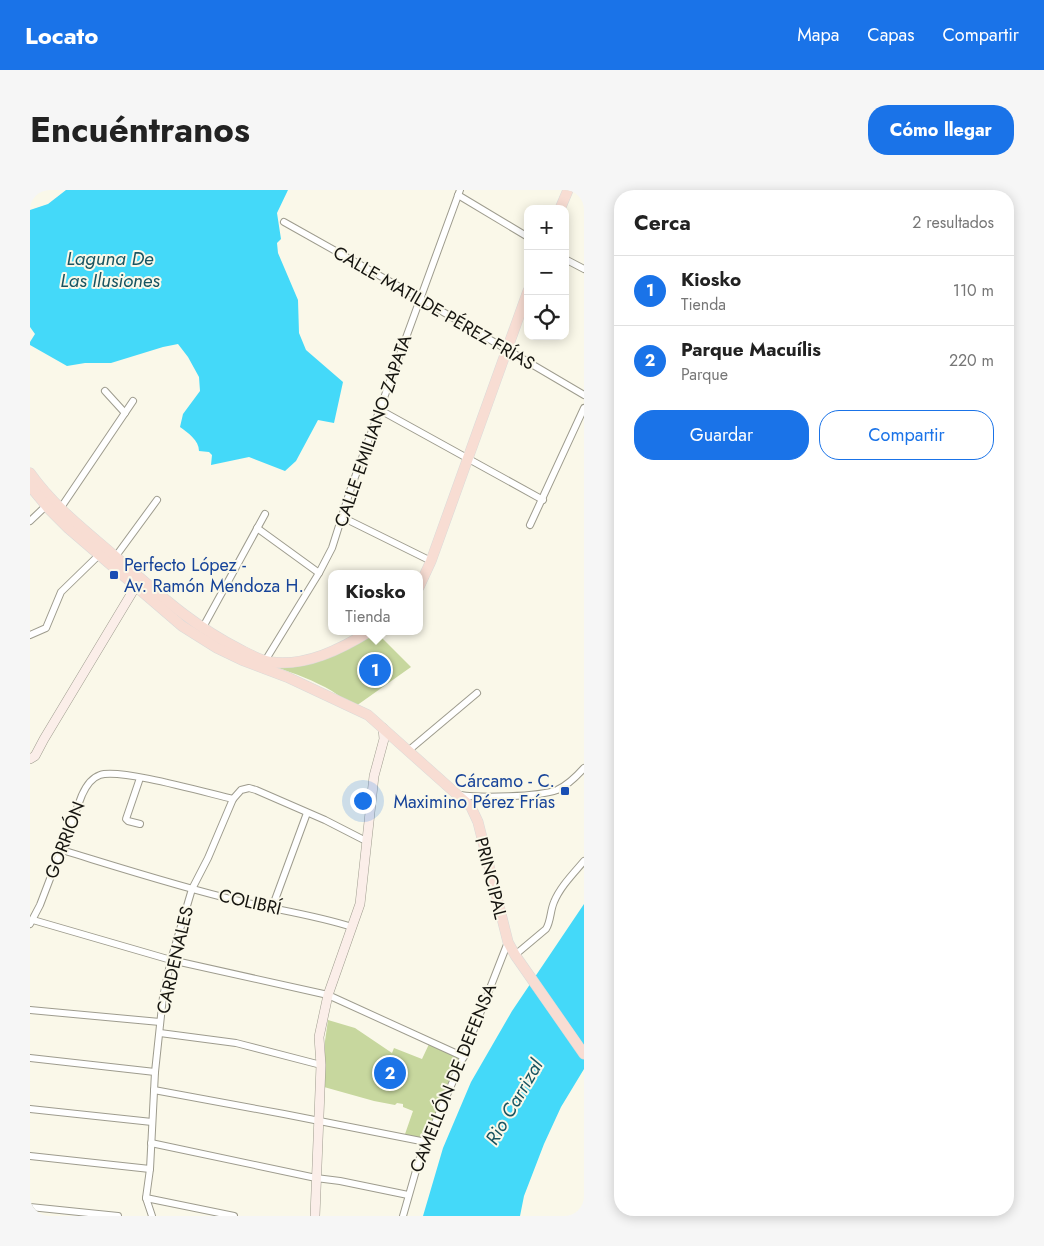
<!DOCTYPE html>
<html lang="es">
<head>
<meta charset="utf-8">
<style>
  body { margin:0; font-family:Jost,sans-serif; background:#f6f6f6; color:#222 }
  .controls { position:absolute; right:15px; top:15px; display:grid; overflow:hidden; border-radius:10px; box-shadow:0 2px 12px #0003 }
  .controls button { width:45px; height:45px; display:grid; place-items:center; padding:0; border:0; border-bottom:1px solid #e0e0e0; background:#fff; color:#222; font:25px sans-serif }
  .you { position:absolute; left:332px; top:610px; width:18px; height:18px; margin:-12px; border:4px solid #fff; border-radius:50%; background:#1a73e8; box-shadow:0 0 0 8px #1a73e833 }
  .badge { display:grid; place-items:center; width:32px; height:32px; border-radius:50%; background:#1a73e8; color:#fff; font-size:16px; font-weight:700 }
  .pin { position:absolute; translate:-50% -50%; border:2px solid #fff; box-shadow:0 1px 5px #0006 }
  .popup { position:absolute; left:298px; top:380px; width:95px; height:65px; box-sizing:border-box; display:grid; place-content:center; border-radius:10px; background:#fff; filter:drop-shadow(0 1px 4px #0005); font-size:16px; white-space:nowrap; color:#767676 }
  .popup b { font-size:19px; color:#222 }
  .popup::after { content:''; position:absolute; left:50%; top:100%; margin-left:-10px; border:10px solid transparent; border-top-color:#fff }
  .list { margin:0; padding:0; list-style:none }
  h2 { display:flex; justify-content:space-between; align-items:center; height:65px; margin:0; padding:0 20px; font-size:21px }
  h2 small { font-size:16px; font-weight:400; color:#767676 }
  .list li { display:grid; grid-template-columns:32px 1fr auto; gap:15px; align-items:center; box-sizing:border-box; height:70px; padding:0 20px; border-top:1px solid #e0e0e0 }
  .list b { display:block; font-size:19px; white-space:nowrap }
  .list p { margin:0; font-size:16px; white-space:nowrap; color:#767676 }
  .list em { font-size:16px; font-style:normal; color:#767676 }
  .actions { display:flex; gap:10px; padding:15px 20px }
  .actions a { flex:1; padding:11px 0; border:1px solid #1a73e8; border-radius:20px; text-align:center; font-size:18px; color:#1a73e8 }
  .actions .main { background:#1a73e8; color:#fff }
  .icon { flex:none; width:28px; height:28px; fill:none; stroke:currentColor; stroke-width:2; stroke-linecap:round; stroke-linejoin:round }
  .map { position:relative; flex:none; width:554px; height:1026px; overflow:hidden; border-radius:20px }
  header { display:flex; align-items:center; gap:30px; box-sizing:border-box; height:70px; padding:0 25px; background:#1a73e8; color:#fff }
  header strong { font-size:24px }
  nav { display:flex; gap:28px; margin-inline-start:auto; font-size:18px }
  .intro { display:flex; align-items:center; justify-content:space-between; box-sizing:border-box; height:120px; padding:0 30px }
  h1 { margin:0; font-size:35px }
  .button { padding:12px 22px; border-radius:20px; background:#1a73e8; color:#fff; font-size:18px; font-weight:700 }
  main { display:flex; gap:30px; padding:0 30px }
  aside { flex:1; background:#fff; border-radius:20px; box-shadow:0 2px 12px #0003 }
  .map>svg:first-child { display:block }
  .green { fill:#c7d79e }
  .water { fill:#44d9f9 }
  .building { fill:#e3d8e4; stroke:#998f9a }
  .lines { fill:none; stroke-linecap:round; stroke-linejoin:round }
  .street-casing { stroke:#9e9c8e; stroke-width:8 }
  .secondary-casing { stroke:#9e9c8e; stroke-width:10 }
  .primary-casing { stroke:#dadad9; stroke-width:11 }
  .street { stroke:#fff; stroke-width:6 }
  .secondary { stroke:#fbeee9; stroke-width:9 }
  .primary { stroke:#f8ddd3; stroke-width:10 }
  .transit-dot { fill:#1a4fb4; stroke:#faf8e9; stroke-width:2 }
  .labels { text-anchor:middle; dominant-baseline:central; stroke-width:4; stroke-linejoin:round; paint-order:stroke }
  .street-label { font-size:18px; fill:#161510; stroke:#faf8e9 }
  .transit-label { font-size:18px; fill:#164399; stroke:#faf8e9; text-anchor:start }
  .water-label { font-size:19px; font-style:italic; fill:#185461; stroke:#faf8e9 }
</style>
</head>
<body>
<header>
<strong>Locato</strong>
<nav><a>Mapa</a><a>Capas</a><a>Compartir</a></nav>
</header>
<div class="intro"><h1>Encuéntranos</h1><a class="button">Cómo llegar</a></div>
<main>
<div class="map">
<svg width="554" height="1026" viewBox="0 0 554 1026">
  <rect width="100%" height="100%" fill="#faf8e9"/>
  <g class="green">
    <path d="M346,442L381,477L326,516C317,512 310,506 302,501C285,491 264,483 245,477L332,449Z"/>
    <path d="M298,830L325,838L362,863L364,858L392,869L400,852L432,868L395,951L374,947L383,921L373,917V914L367,913L365,915L344,911L294,897L295,851Z"/>
  </g>
  <g class="water">
    <path d="M36,0H258L247,23L251,49L247,53L248,63L268,110L269,143L276,160L313,192L304,233L288,230L266,271L255,281L219,267L181,275L182,265L179,262L169,261C169,250 158,243 150,237L153,224L170,201L169,187L158,167L148,154L133,157L81,173H55L37,176L0,155V152L5,144L0,137V20L18,14Z"/>
    <path d="M554,714V879L531,917L514,954L494,1006L490,1026H393L413,958L441,892L482,821Z"/>
  </g>
  <circle class="building" cx="345" cy="480" r="6"/>
  <g class="lines">
    <defs>
      <g id="street">
        <path d="M428,5L498,47"/>
        <path d="M254,32L391,109L554,205"/>
        <path d="M535,69L554,79"/>
        <path d="M75,201L95,223"/>
        <path d="M350,220L513,310"/>
        <path d="M30,319L103,211"/>
        <path d="M312,327L401,371"/>
        <path d="M0,331L17,315"/>
        <path d="M500,335L554,218"/>
        <path d="M227,338L289,383"/>
        <path d="M86,366L127,310"/>
        <path d="M172,439L235,324"/>
        <path d="M0,445L16,438L31,402L70,364"/>
        <path d="M235,471L289,383L302,358L321,298L430,0"/>
        <path d="M378,561L447,503"/>
        <path d="M110,588L96,629L98,631L110,634"/>
        <path d="M430,605C450,608 508,607 527,600C538,595 546,587 554,578"/>
        <path d="M32,660C91,678 150,697 209,711C247,720 285,725 322,737"/>
        <path d="M242,718L277,623"/>
        <path d="M3,730L141,770L298,805L434,867"/>
        <path d="M0,734L10,715L52,605C56,596 61,588 70,585C90,578 177,603 203,609"/>
        <path d="M485,765L516,739C521,731 520,721 524,712C530,697 543,684 554,671"/>
        <path d="M0,820L130,832"/>
        <path d="M130,843L206,853L291,875"/>
        <path d="M0,868L125,882"/>
        <path d="M124,900L254,924L396,952"/>
        <path d="M0,919L122,932"/>
        <path d="M121,953L286,988L310,991L378,1005"/>
        <path d="M0,966L120,979"/>
        <path d="M116,1008L204,1026"/>
        <path d="M0,1017L88,1026"/>
        <path d="M122,1026L116,1008L120,979L125,882L133,807L141,770L162,699L178,668L203,609L211,600L219,598L226,600L295,630L336,651"/>
        <path d="M373,1026L389,970L430,875L478,752"/>
      </g>
      <g id="secondary">
        <path d="M0,569L5,566L14,549L109,391"/>
        <path d="M285,1026L291,875L289,847L298,805L330,714L344,586L354,549L353,538"/>
      </g>
      <g id="primary">
        <path d="M530,19L538,0"/>
        <path d="M0,283C24,317 56,341 87,368C128,403 160,434 209,459C219,464 229,470 240,472C276,477 311,459 340,441"/>
        <path d="M0,296L19,319L38,338L152,436L187,458L212,470L257,487L338,525L441,617L448,632L478,752L485,765L554,864"/>
        <path d="M389,397L401,371L498,101"/>
      </g>
    </defs>
    <use href="#street" class="street-casing"/>
    <use href="#secondary" class="secondary-casing"/>
    <use href="#primary" class="primary-casing"/>
    <use href="#street" class="street"/>
    <use href="#secondary" class="secondary"/>
    <use href="#primary" class="primary"/>
  </g>
  <g class="transit-dot">
    <rect x="79" y="380" width="10" height="10" rx="2.5"/>
    <rect x="530" y="596" width="10" height="10" rx="2.5"/>
  </g>
  <g class="labels">
    <g class="street-label">
      <text transform="translate(404 118) rotate(30)">CALLE MATILDE PÉREZ FRÍAS</text>
      <text transform="translate(343 241) rotate(-71)">CALLE EMILIANO ZAPATA</text>
      <text transform="translate(35 650) rotate(-69)">GORRIÓN</text>
      <text transform="translate(461 688) rotate(76)">PRINCIPAL</text>
      <text transform="translate(220 712) rotate(13)">COLIBRÍ</text>
      <text transform="translate(145 770) rotate(-77)">CARDENALES</text>
      <text transform="translate(423 888) rotate(-68)">CAMELLÓN DE DEFENSA</text>
    </g>
    <g class="transit-label">
      <text x="94" y="375">Perfecto López -<tspan x="94" dy="21">Av. Ramón Mendoza H.</tspan></text>
      <text x="525" y="591" text-anchor="end">Cárcamo - C.<tspan x="525" dy="21">Maximino Pérez Frías</tspan></text>
    </g>
    <g class="water-label">
      <text x="80" y="68">Laguna De<tspan x="80" dy="22">Las Ilusiones</tspan></text>
      <text transform="translate(484 912) rotate(-60)">Rio Carrizal</text>
    </g>
  </g>
</svg>
<div class="controls">
<button>+</button>
<button>−</button>
<button><svg class="icon" aria-label="locate" viewBox="0 0 24 24"><circle cx="12" cy="12" r="6"/><path d="M12 2v4M12 18v4M2 12h4M18 12h4"/></svg></button>
</div>
<div class="you"></div>
<div class="pin badge" style="left:345px;top:480px">1</div>
<div class="popup"><b>Kiosko</b>Tienda</div>
<div class="pin badge" style="left:360px;top:883px">2</div>
</div>
<aside>
<h2>Cerca<small>2 resultados</small></h2>
<ul class="list">
<li><span class="badge">1</span><div><b>Kiosko</b><p>Tienda</p></div><em>110 m</em></li>
<li><span class="badge">2</span><div><b>Parque Macuílis</b><p>Parque</p></div><em>220 m</em></li>
</ul>
<div class="actions"><a class="main">Guardar</a><a>Compartir</a></div>
</aside>
</main>
</body>
</html>
